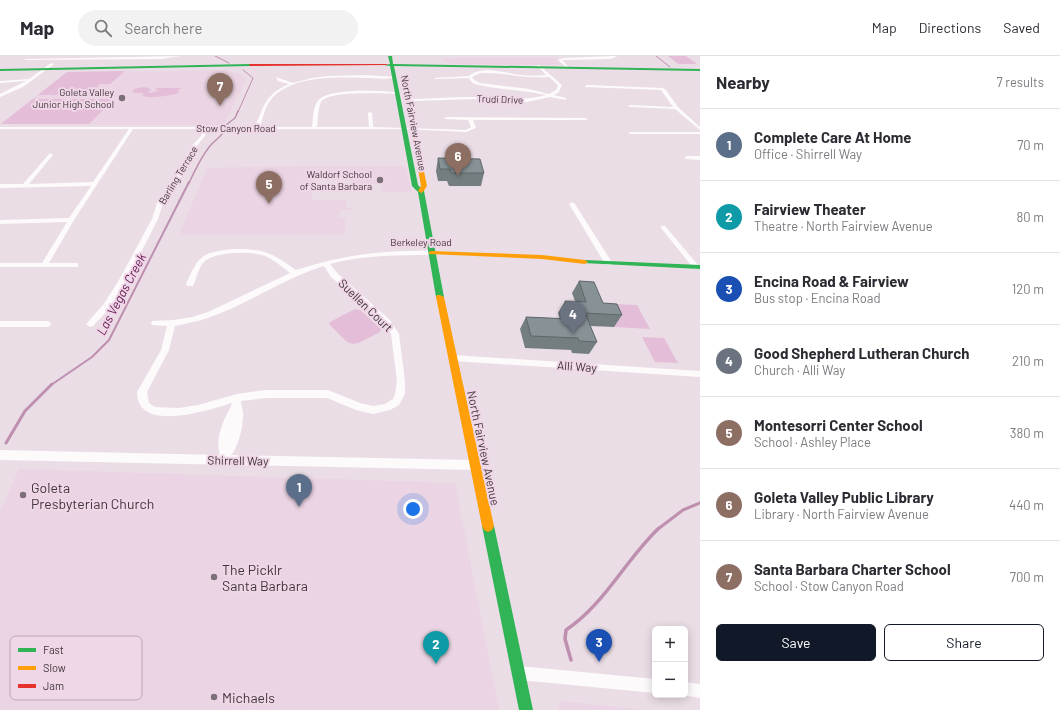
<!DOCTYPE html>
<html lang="en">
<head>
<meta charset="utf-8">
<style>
  body { margin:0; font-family:Barlow,sans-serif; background:#f2f2f3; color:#2b2b33 }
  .controls { position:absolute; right:12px; bottom:12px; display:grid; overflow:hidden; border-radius:6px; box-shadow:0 2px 10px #0003 }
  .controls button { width:36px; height:36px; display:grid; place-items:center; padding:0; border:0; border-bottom:1px solid #e1e1e2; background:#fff; color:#2b2b33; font:20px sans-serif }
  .you { position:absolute; left:413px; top:453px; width:14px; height:14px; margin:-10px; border:3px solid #fff; border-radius:50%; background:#1a73e8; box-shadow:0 0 0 6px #1a73e833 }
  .badge { display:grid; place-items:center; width:26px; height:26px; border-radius:50%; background:#111827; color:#fff; font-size:13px; font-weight:700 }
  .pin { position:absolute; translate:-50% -33px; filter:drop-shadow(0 1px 2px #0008) }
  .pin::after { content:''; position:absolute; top:21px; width:14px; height:12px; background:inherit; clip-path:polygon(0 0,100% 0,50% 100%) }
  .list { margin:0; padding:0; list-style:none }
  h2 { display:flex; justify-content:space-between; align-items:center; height:52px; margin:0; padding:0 16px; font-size:17px }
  h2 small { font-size:13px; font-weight:400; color:#7c7c81 }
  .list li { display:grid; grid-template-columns:26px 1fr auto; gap:12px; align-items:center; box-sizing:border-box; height:72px; padding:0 16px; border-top:1px solid #e1e1e2 }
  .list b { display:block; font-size:15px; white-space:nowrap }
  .list p { margin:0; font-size:13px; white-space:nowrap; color:#7c7c81 }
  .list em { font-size:13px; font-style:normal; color:#7c7c81 }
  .actions { display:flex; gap:8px; padding:12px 16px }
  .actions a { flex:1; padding:9px 0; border:1px solid #111827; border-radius:6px; text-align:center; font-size:14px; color:#111827 }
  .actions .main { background:#111827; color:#fff }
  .icon { flex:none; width:22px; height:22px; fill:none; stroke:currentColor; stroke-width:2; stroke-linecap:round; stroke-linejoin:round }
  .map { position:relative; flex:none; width:700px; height:654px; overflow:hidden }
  header { display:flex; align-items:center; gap:24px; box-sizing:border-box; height:56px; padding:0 20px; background:#fff; border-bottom:1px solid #e1e1e2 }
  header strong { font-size:19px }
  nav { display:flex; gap:22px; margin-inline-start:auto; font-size:14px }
  .search { width:280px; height:36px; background:#f2f2f3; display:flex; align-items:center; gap:10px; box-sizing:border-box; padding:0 14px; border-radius:22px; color:#7c7c81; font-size:15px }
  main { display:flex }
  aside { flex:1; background:#fff }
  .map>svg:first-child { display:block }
  .built { fill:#ebd4e3 }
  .green { fill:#e4bdd8 }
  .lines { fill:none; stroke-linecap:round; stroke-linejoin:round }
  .stream-far4 { stroke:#be8faf; stroke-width:1 }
  .stream-far3 { stroke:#be8faf; stroke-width:1.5 }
  .stream-far2 { stroke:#be8faf; stroke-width:2 }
  .stream-far1 { stroke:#be8faf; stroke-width:3 }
  .stream { stroke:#be8faf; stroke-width:3.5 }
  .street { fill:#fcfafb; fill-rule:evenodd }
  .fast { fill:#30b455; fill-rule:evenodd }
  .slow { fill:#ff9f0a; fill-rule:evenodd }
  .jam { fill:#e5322d; fill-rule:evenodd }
  .wall { fill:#747e81 }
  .building { fill:#879296; stroke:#5e6669 }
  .poi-dot { fill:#7c7078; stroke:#f0d7e7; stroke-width:1.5 }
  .labels { text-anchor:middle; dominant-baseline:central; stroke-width:4; stroke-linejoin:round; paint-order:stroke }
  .far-poi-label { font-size:10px; fill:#40363c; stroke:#f0d7e7; text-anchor:end }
  .far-street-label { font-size:10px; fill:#40363c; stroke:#f0d7e7 }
  .street-label { font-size:12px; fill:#40363c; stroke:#f0d7e7 }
  .water-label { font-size:13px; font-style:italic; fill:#631751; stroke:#f0d7e7 }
  .near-poi-label { font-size:14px; fill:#40363c; stroke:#f0d7e7; text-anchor:start }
  .key { fill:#f0d7e7; stroke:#bba7b4; stroke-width:1 }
  .key-label { font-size:11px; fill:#40363c }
</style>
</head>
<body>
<header>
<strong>Map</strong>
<div class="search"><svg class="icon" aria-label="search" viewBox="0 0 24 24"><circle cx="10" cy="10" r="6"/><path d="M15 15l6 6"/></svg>Search here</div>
<nav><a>Map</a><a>Directions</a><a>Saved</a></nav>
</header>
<main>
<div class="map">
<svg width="700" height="654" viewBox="0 0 700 654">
  <rect width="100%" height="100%" fill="#eadde6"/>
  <g class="built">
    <path d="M443,2H555L561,9L451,8L444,5Z"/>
    <path d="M227,14L247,21L224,69L0,68L67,16Z"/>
    <path d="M299,110H406L412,136H382L381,128H352L351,120H314L312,144H346V152H352V154H340V158L338,159V162H345V178L179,179L207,112Z"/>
    <path d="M19,413L455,427L499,654H0V456Z"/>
    <path d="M560,645L644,654H558Z"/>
  </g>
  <g class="green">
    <path d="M668,0H686L697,8H678Z"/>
    <path d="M125,15L110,28H100L89,39H69L81,28L68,39H49L61,28L48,39H38L67,16Z"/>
    <path d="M144,31L151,33L148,37L159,35L155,33L156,32H182L178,34L179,36L177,38C168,39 150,44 142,39L144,37H136L132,36L134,33Z"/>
    <path d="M33,43H114L89,68H1Z"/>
    <path d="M590,247L637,249L650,273L614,271L609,260Z"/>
    <path d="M355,253L360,254L381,273L380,276C348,292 355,294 329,268L330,266Z"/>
    <path d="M642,281L664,282L678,307L655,306Z"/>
  </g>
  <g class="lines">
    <g class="stream-far4">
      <path d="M215,0L229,7"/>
      <path d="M656,0L670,11"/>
      <path d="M238,56L253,22L243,14"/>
    </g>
    <g class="stream-far3">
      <path d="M226,69L235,62L238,55"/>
      <path d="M189,127C195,114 201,101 210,90C215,84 221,81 225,74"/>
    </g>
    <path class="stream-far2" d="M51,329L92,301L109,284L189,126"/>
    <g class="stream-far1">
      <path d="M6,387L25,355L52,328"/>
      <path d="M658,473L683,454L700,447"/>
    </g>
    <path class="stream" d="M571,604L565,583L566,574C604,549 626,503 659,472"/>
    <g class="street">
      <path d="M181,0L161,3L24,4L26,3Z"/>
      <path d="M613,0H618L610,3L562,4L568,10L566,11L558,4L564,2Z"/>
      <path d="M51,7L54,8L23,31L0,41V38L26,25L0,27V25L29,23Z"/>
      <path d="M537,9H539L562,29L559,36L554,39L566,42V44L550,41L527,46L473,43L415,45L405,44L407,43C429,43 450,41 472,41C497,41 521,46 546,39C524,34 501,34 479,29C474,28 471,26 469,22L436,23L434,22L469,20C483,9 505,17 521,19C529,20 538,20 546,19ZM480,17C503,16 525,23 549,21L558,29L556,34L549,38L529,33L480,27L474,24L472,21Z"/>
      <path d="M364,19L396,21C388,24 375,22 366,22C336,21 294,19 272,42C265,50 263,62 260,71H312C313,63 313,52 317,46C326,31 381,35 397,36L399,37L397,38C383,38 329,34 321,46C318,52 318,64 317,71H369L368,57L370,56L372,57L373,71L466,74L471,71L468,64L444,63L446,61L586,62L588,63L586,64H473L476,72L466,76L404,73H208L205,80L196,91L176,131L164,144L158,163L127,224L109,253L93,270L90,271L86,268L103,249L119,224L152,163L158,144L171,130L191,91L201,80L203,73H133L74,164L49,207H78V211H0V207H42L67,166L0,168V164L69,162L91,130L0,132V128H23L50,97L53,99L29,128L93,126L129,73H0V71H255C264,49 266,38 289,28L278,25L276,21L293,27L312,22L329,20Z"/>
      <path d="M586,29L663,32L666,34L678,51L700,71V74L675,53L630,51L628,50L630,49L673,51L661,34L585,31Z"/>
      <rect x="629" y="76" width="71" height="2"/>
      <path d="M687,100H700V104L685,103L684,102Z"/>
      <path d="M572,146L575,148L613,208L611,209H607L605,208L569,148Z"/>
      <path d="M661,170H665L698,209V213H694L661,172Z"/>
      <path d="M232,193C263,192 272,197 296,214C335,201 373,195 414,195C420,195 430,193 434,197L431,199C397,199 363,199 330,208L337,217L390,264L399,278L405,325V338L399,349L390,354L373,358L356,354L327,342H265L241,345C241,351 244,355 243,360C243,371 238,392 231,399L475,404L479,406L480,409L479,412L475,414L0,404V394L220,399C216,387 220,373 225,362C227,357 231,352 232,347C209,354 137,378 137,336L161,294L167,270L152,269L151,267L152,265L174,264L192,261L208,256L290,217C281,210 272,202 262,199C248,195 216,196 205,205C198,211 197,222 193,230H187L186,228C199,200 200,197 232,193ZM324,210L331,221L384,268L391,278L397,325L395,338L393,343L385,348L373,350L360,347L328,334H265L237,338L198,349L179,352L155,351L149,347L147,336L169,294L175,270C188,267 201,265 213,260C251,246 285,222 324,210Z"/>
      <path d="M0,265H48L52,268L48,271H0Z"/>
      <path d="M453,299L700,315V321L453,305L449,302Z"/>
      <path d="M519,610L655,623V637L519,624L514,622L512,617L514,612Z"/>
      <path d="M685,626L700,628V642L682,639H685Z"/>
    </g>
    <g class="fast">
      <path d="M388,0H392L393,8L700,13V15L394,10L418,129L424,135L444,241L440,243L436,241L418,136L412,130L390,10L384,9L390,8Z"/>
      <path d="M251,8L250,10L0,15V13Z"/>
      <path d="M585,204L700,209V213L583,207L582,206Z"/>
      <path d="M488,464L492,466L494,470L533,654H519L482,470L484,466Z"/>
    </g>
    <g class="slow">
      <path d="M412,65L414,66L427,130L423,136L421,137L418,135L421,130L410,66Z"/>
      <path d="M431,195L542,199L585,204L588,206L585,208L542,203L429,198V196Z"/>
      <path d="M437,239H440L444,241L494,470L492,474L488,476L484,474L482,470L436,241Z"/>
    </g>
    <path class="jam" d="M249,8H386L388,9L250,10Z"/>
  </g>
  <g class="wall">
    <path d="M438,102L484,117L481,130H449L447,125H438L436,115Z"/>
    <path d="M579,225L603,247L622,259L614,271L590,270L597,286L589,298L572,297L571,294L525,292L520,273L526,261L560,263L558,257L565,245H575L572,237Z"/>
  </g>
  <g class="building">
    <path d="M438,102L480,103L484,117H451L450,113H440Z"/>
    <path d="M579,225L594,226L603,247L617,248L622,259L585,257L597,286L579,285L578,282L531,280L526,261L571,263L565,245L586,246Z"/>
  </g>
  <g class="poi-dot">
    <circle cx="122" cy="42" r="4"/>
    <circle cx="380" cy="124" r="4"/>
    <circle cx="23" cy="439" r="4"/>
    <circle cx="214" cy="521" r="4"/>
    <circle cx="214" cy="641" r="4"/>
  </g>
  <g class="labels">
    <g class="far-poi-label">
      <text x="114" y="36">Goleta Valley<tspan x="114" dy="12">Junior High School</tspan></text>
      <text x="372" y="118">Waldorf School<tspan x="372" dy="12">of Santa Barbara</tspan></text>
    </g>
    <g class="far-street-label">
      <text transform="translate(500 43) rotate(2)">Trudi Drive</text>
      <text transform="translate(414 67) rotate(79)">North Fairview Avenue</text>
      <text x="236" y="72">Stow Canyon Road</text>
      <text transform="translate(178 119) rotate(-59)">Barling Terrace</text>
      <text x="421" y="186">Berkeley Road</text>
    </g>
    <g class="street-label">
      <text transform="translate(366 249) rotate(44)">Suellen Court</text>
      <text transform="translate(577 310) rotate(4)">Alli Way</text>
      <text transform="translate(484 392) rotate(78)">North Fairview Avenue</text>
      <text transform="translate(238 404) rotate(1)">Shirrell Way</text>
    </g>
    <g class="water-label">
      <text transform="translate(121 238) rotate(-62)">Las Vegas Creek</text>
    </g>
    <g class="near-poi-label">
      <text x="31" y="431">Goleta<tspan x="31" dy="16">Presbyterian Church</tspan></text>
      <text x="222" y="513">The Picklr<tspan x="222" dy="16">Santa Barbara</tspan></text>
      <text x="222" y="641">Michaels</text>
    </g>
  </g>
  <rect x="10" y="580" width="132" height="64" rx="6" class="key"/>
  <rect x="18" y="592" width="18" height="4" fill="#30b455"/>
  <rect x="18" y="610" width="18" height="4" fill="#ff9f0a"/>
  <rect x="18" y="628" width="18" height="4" fill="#e5322d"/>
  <g class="key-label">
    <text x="43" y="598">Fast</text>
    <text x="43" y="616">Slow</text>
    <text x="43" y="634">Jam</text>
  </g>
</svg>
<div class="controls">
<button>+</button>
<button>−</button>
</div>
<div class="you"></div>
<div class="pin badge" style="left:299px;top:451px;background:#5c6f8a">1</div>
<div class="pin badge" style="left:436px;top:608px;background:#0f9aa8">2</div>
<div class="pin badge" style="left:599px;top:606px;background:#1a4fb4">3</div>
<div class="pin badge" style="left:573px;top:278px;background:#6b7280">4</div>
<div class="pin badge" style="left:269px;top:148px;background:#8d6e63">5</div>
<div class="pin badge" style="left:458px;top:120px;background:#8d6e63">6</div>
<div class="pin badge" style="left:220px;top:50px;background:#8d6e63">7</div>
</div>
<aside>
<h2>Nearby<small>7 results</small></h2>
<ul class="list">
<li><span class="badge" style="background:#5c6f8a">1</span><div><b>Complete Care At Home</b><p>Office · Shirrell Way</p></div><em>70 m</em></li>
<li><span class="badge" style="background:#0f9aa8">2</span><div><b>Fairview Theater</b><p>Theatre · North Fairview Avenue</p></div><em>80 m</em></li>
<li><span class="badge" style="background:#1a4fb4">3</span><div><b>Encina Road &amp; Fairview</b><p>Bus stop · Encina Road</p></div><em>120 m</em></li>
<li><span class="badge" style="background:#6b7280">4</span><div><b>Good Shepherd Lutheran Church</b><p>Church · Alli Way</p></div><em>210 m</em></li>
<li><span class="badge" style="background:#8d6e63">5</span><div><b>Montesorri Center School</b><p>School · Ashley Place</p></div><em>380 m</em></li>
<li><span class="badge" style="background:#8d6e63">6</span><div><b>Goleta Valley Public Library</b><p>Library · North Fairview Avenue</p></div><em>440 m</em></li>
<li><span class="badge" style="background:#8d6e63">7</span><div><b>Santa Barbara Charter School</b><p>School · Stow Canyon Road</p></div><em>700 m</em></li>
</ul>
<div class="actions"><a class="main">Save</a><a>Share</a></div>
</aside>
</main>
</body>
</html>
